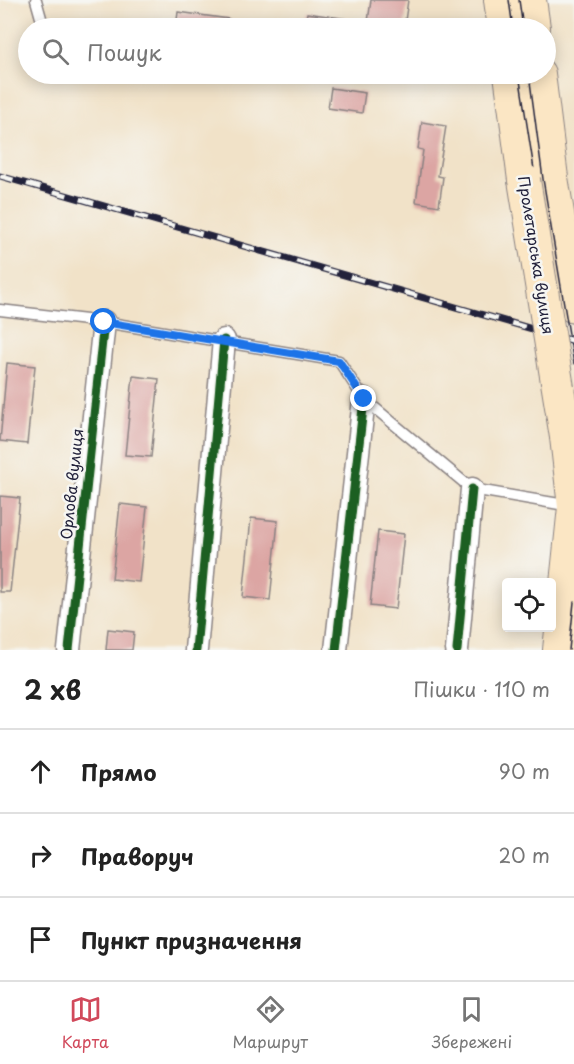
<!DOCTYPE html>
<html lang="uk">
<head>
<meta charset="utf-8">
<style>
  body { margin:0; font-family:"Playpen Sans",sans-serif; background:#f2f2f2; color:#222 }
  .controls { position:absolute; right:18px; bottom:18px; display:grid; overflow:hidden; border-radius:6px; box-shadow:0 3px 15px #0003 }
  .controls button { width:54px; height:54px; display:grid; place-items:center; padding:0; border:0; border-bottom:2px solid #e0e0e0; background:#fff; color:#222; font:30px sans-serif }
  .stop { position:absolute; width:18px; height:18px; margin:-14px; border:4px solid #1a73e8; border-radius:50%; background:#fff }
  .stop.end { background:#1a73e8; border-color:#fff; box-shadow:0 2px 6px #0008 }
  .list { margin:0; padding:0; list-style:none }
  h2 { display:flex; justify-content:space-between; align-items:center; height:78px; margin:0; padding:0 24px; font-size:26px }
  h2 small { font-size:20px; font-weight:400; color:#767676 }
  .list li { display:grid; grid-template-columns:39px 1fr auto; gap:18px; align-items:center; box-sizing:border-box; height:84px; padding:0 24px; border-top:2px solid #e0e0e0 }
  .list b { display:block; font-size:22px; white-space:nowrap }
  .list em { font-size:20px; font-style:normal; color:#767676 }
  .icon { flex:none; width:33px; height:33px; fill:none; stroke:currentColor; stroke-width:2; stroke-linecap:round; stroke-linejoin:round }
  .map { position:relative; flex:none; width:574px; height:650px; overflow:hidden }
  .search { position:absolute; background:#fff; box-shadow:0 3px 15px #0003; left:18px; right:18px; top:18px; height:66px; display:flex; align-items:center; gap:15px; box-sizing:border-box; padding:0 21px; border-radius:33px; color:#767676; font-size:22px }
  .sheet { height:330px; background:#fff }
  nav { display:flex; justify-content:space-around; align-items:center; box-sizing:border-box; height:84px; border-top:2px solid #e0e0e0; background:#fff; font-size:16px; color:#767676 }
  nav a { display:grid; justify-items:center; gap:3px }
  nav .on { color:#d1495b }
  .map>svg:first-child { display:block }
  .building { fill:#dca5a3 }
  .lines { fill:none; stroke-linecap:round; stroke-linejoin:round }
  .service-casing { stroke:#8a8282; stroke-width:13 }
  .minor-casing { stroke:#8a8282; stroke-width:25 }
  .secondary-casing { stroke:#8a8282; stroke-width:34 }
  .service { stroke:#fff; stroke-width:10 }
  .minor { stroke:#fff; stroke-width:22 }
  .secondary { stroke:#fbe6c4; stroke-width:32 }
  .tram { stroke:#22223b; stroke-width:1.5 }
  .rail-casing { stroke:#22223b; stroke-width:7 }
  .rail { stroke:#f6f6f2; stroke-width:4.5; stroke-dasharray:14; stroke-linecap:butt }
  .secondary-bridge-casing { stroke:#8a8282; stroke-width:34; stroke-linecap:butt }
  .secondary-bridge { stroke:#fbe6c4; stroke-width:32 }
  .cycleway-casing { stroke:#f6f6f2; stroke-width:13 }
  .cycleway { stroke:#1b5e20; stroke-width:9 }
  .route { stroke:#1a73e8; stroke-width:8 }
  .labels { text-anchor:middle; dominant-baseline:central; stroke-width:5; stroke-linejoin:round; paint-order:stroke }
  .street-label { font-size:15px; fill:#22223b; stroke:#f6f6f2 }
</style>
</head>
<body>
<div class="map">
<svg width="574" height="650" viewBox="0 0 574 650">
  <rect width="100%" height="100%" fill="#f6f6f2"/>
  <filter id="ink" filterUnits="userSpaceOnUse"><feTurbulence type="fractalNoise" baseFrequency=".0167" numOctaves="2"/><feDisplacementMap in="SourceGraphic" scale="12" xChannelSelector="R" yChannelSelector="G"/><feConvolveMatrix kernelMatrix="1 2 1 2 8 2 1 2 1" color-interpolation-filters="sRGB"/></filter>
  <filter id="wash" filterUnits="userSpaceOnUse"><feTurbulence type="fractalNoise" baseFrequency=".008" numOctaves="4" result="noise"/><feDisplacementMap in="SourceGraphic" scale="24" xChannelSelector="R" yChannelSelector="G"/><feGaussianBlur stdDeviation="1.35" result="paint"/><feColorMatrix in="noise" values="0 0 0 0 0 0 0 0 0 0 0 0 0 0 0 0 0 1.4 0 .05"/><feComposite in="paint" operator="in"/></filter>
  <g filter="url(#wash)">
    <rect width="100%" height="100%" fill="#f1e2c8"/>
    <g id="blocks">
      <g class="building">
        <path d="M371,0H408L404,28L368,22Z"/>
        <path d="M178,12L229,19L228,28H176Z"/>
        <path d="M307,13L354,20L353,28H304Z"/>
        <path d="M331,88L365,93L362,113L328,108Z"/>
        <path d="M422,122L446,126L438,176L443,177L439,206L416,202L423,150L418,149Z"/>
        <path d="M7,363L35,366L27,444L0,441Z"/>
        <path d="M133,376L159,379L151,457L125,455Z"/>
        <path d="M0,496L20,498L10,592H0Z"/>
        <path d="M120,504L147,507L139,582L112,579Z"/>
        <path d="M251,518L278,521L270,600L243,597Z"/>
        <path d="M378,531L404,534L396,609L370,606Z"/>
        <path d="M108,629L134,632L132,650H106Z"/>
      </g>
    </g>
  </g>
  <g filter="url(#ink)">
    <use href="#blocks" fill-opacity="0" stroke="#8a8282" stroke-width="1.5"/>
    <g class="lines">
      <defs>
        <g id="service">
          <path d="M36,0L43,25"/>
          <path d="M0,310L104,322L339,361L364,399L472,489L571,506"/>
        </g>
        <g id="minor">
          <path d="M69,650L104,322"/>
          <path d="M196,650L224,340"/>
          <path d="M336,650L364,399"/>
          <path d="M457,650L472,489"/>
        </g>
        <g id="secondary">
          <path d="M500,0L504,28"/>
          <path d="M530,0L534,28"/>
          <path d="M510,74L524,180"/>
          <path d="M539,74L552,178L574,307"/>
          <path d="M559,650L574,507L566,437"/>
        </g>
      </defs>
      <use href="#service" class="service-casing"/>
      <use href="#minor" class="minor-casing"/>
      <use href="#secondary" class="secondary-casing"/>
      <use href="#service" class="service"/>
      <use href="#minor" class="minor"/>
      <use href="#secondary" class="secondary"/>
      <g class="tram">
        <path d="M509,0L513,28"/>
        <path d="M519,0L523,28"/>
        <path d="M519,74L574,424"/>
        <path d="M529,74L543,179L574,364"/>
        <path d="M569,650L574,602"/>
      </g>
      <defs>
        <path id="rail" d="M0,176L574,341"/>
      </defs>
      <use href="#rail" class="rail-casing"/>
      <use href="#rail" class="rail"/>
      <defs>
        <path id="secondary-bridge" d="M524,180L566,437"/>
      </defs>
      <use href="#secondary-bridge" class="secondary-bridge-casing"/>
      <use href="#secondary-bridge" class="secondary-bridge"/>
      <defs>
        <g id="cycleway">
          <path d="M69,650L104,322"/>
          <path d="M196,650L224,340"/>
          <path d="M336,650L364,399"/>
          <path d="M457,650L472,489"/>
        </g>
      </defs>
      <use href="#cycleway" class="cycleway-casing"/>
      <use href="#cycleway" class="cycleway"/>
    </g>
  </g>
  <g class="lines" filter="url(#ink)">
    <path class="route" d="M104,322L339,361L364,399"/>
  </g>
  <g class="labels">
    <g class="street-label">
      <text transform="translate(537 255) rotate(81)">Пролетарська вулиця</text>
      <text transform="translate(71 484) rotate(-84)">Орлова вулиця</text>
    </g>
  </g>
</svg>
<div class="controls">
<button><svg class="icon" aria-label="locate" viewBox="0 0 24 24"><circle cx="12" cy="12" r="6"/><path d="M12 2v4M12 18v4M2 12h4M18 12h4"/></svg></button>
</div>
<div class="stop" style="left:104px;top:322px"></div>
<div class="stop end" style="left:364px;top:399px"></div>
<div class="search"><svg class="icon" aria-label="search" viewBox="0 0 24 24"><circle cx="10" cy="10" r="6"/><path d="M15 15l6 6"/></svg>Пошук</div>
</div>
<section class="sheet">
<h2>2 хв<small>Пішки · 110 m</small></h2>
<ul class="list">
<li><svg class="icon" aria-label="ahead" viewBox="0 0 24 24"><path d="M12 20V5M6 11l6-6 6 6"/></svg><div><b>Прямо</b></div><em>90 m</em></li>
<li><svg class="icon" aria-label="right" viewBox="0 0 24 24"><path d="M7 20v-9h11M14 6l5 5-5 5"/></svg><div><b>Праворуч</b></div><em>20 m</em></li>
<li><svg class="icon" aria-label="arrive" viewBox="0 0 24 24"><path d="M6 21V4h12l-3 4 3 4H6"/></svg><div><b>Пункт призначення</b></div></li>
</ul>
</section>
<nav>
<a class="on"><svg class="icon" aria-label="map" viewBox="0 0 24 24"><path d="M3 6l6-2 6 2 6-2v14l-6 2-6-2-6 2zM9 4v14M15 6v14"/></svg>Карта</a>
<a><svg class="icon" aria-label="directions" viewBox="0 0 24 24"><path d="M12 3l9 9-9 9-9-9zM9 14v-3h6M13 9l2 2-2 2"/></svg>Маршрут</a>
<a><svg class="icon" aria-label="saved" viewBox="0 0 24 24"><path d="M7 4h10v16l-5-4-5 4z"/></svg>Збережені</a>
</nav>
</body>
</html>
